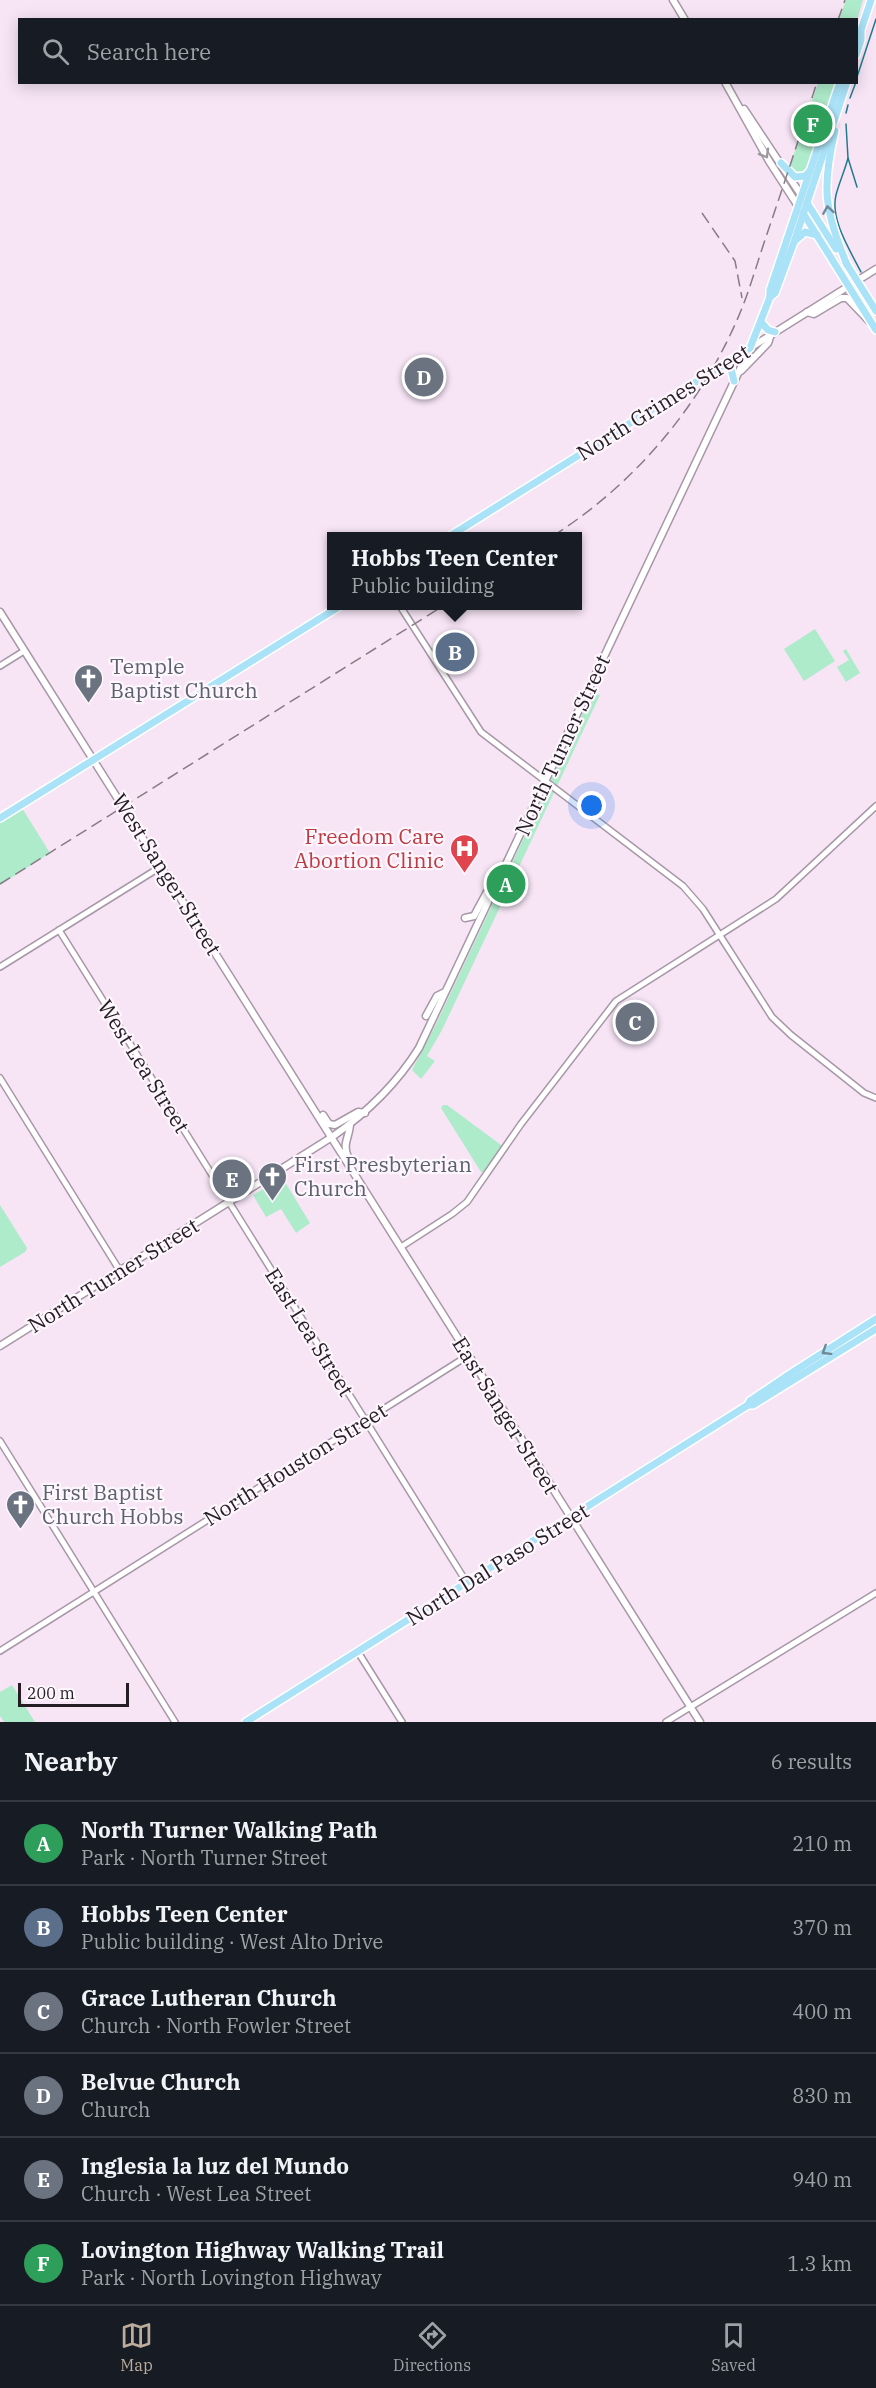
<!DOCTYPE html>
<html lang="en">
<head>
<meta charset="utf-8">
<style>
  body { margin:0; font-family:"IBM Plex Serif",serif; background:#20242c; color:#f1f3f6 }
  .scale { position:absolute; left:18px; bottom:15px; width:111px; box-sizing:border-box; padding-left:6px; border:3px solid #241d23; border-top:0; font-size:16px; line-height:21px; white-space:nowrap; color:#241d23; -webkit-text-stroke:4px #fdf6fd; paint-order:stroke }
  .you { position:absolute; left:592px; top:806px; width:21px; height:21px; margin:-15px; border:4px solid #fff; border-radius:50%; background:#1a73e8; box-shadow:0 0 0 9px #1a73e833 }
  .badge { display:grid; place-items:center; width:39px; height:39px; border-radius:50%; background:#bbac9c; color:#fff; font-size:20px; font-weight:700 }
  .pin { position:absolute; translate:-50% -50%; border:3px solid #fff; box-shadow:0 2px 6px #0006 }
  .popup { position:absolute; left:327px; top:532px; width:255px; height:78px; box-sizing:border-box; display:grid; place-content:center; border-radius:0px; background:#171b24; filter:drop-shadow(0 2px 4px #0005); font-size:20px; white-space:nowrap; color:#9ea1a6 }
  .popup b { font-size:22px; color:#f1f3f6 }
  .popup::after { content:''; position:absolute; left:50%; top:100%; margin-left:-12px; border:12px solid transparent; border-top-color:#171b24 }
  .list { margin:0; padding:0; list-style:none }
  h2 { display:flex; justify-content:space-between; align-items:center; height:78px; margin:0; padding:0 24px; font-size:26px }
  h2 small { font-size:20px; font-weight:400; color:#9ea1a6 }
  .list li { display:grid; grid-template-columns:39px 1fr auto; gap:18px; align-items:center; box-sizing:border-box; height:84px; padding:0 24px; border-top:2px solid #363941 }
  .list b { display:block; font-size:22px; white-space:nowrap }
  .list p { margin:0; font-size:20px; white-space:nowrap; color:#9ea1a6 }
  .list em { font-size:20px; font-style:normal; color:#9ea1a6 }
  .icon { flex:none; width:33px; height:33px; fill:none; stroke:currentColor; stroke-width:2; stroke-linecap:round; stroke-linejoin:round }
  .map { position:relative; flex:none; width:876px; height:1722px; overflow:hidden }
  .search { position:absolute; background:#171b24; box-shadow:0 3px 15px #0003; left:18px; right:18px; top:18px; height:66px; display:flex; align-items:center; gap:15px; box-sizing:border-box; padding:0 21px; border-radius:0px; color:#9ea1a6; font-size:22px }
  .sheet { height:582px; background:#171b24 }
  nav { display:flex; justify-content:space-around; align-items:center; box-sizing:border-box; height:84px; border-top:2px solid #363941; background:#171b24; font-size:16px; color:#9ea1a6 }
  nav a { display:grid; justify-items:center; gap:3px }
  nav .on { color:#bbac9c }
  .map>svg:first-child { display:block }
  .green { fill:#aeebca }
  .lines { fill:none; stroke-linecap:round; stroke-linejoin:round }
  .stream { stroke:#237a8f; stroke-width:1.5 }
  .tertiary-casing { stroke:#a898a7; stroke-width:8 }
  .secondary-casing { stroke:#a898a7; stroke-width:9 }
  .primary-casing { stroke:#fff; stroke-width:10 }
  .tertiary { stroke:#fff; stroke-width:5 }
  .secondary { stroke:#fff; stroke-width:6 }
  .primary { stroke:#aae2f7; stroke-width:7 }
  .rail { stroke:#877b86; stroke-width:1.5; stroke-dasharray:12 6; stroke-linecap:butt }
  .oneway { stroke:#9c999c }
  .oneway2 { stroke:#6e8998 }
  .labels { text-anchor:middle; dominant-baseline:central; stroke-width:4.5; stroke-linejoin:round; paint-order:stroke }
  .street-label { font-size:21px; fill:#241d23; stroke:#fdf6fd }
  .worship-label { font-size:21px; fill:#5b616d; stroke:#fdf6fd; text-anchor:start }
  .health-label { font-size:21px; fill:#be3a42; stroke:#fdf6fd; text-anchor:end }
</style>
</head>
<body>
<div class="map">
<svg width="876" height="1722" viewBox="0 0 876 1722">
  <rect width="100%" height="100%" fill="#f7e5f6"/>
  <g class="green">
    <path d="M846,0H863L857,20L839,19Z"/>
    <path d="M818,83H836L808,165L804,172L797,175L789,169Z"/>
    <path d="M815,629L835,661L804,681L784,649Z"/>
    <path d="M446,640L451,649L444,654L450,663L444,667L432,648Z"/>
    <path d="M846,649L860,673L846,682L837,667L849,660L843,651Z"/>
    <path d="M592,693L600,695L442,1030L427,1056L435,1061L421,1079L412,1070L436,1024Z"/>
    <path d="M22,808L50,853L0,885V822Z"/>
    <path d="M443,1105H447L501,1145V1148L485,1172H481L441,1108Z"/>
    <path d="M282,1177L310,1223L296,1233L281,1209L266,1217L253,1195Z"/>
    <path d="M0,1205L27,1248L25,1252L0,1267Z"/>
    <path d="M12,1685L35,1722H4L0,1716V1692Z"/>
  </g>
  <g class="lines">
    <g class="stream">
      <path d="M856,80L876,19"/>
      <path d="M850,98L856,82"/>
      <path d="M846,113L848,105"/>
      <path d="M846,124L848,158L857,187"/>
      <path d="M848,158C845,170 839,183 836,195C830,220 850,250 861,272"/>
    </g>
    <defs>
      <g id="tertiary">
        <path d="M400,606L481,732L683,886L703,909L772,1017L791,1035L864,1093L876,1098"/>
        <path d="M0,666L24,651"/>
        <path d="M59,930L467,1583"/>
        <path d="M0,967L162,866"/>
        <path d="M0,1078L120,1271"/>
        <path d="M401,1247L452,1214L467,1202L521,1124L616,1001L776,899L876,806"/>
        <path d="M0,1441L175,1722"/>
        <path d="M0,1651L469,1355"/>
        <path d="M358,1652L402,1722"/>
        <path d="M666,1722L876,1593"/>
      </g>
      <g id="secondary">
        <path d="M673,0L685,20"/>
        <path d="M725,82L769,161L798,206"/>
        <path d="M744,109L803,198"/>
        <path d="M807,312L814,314L841,298H847L869,321"/>
        <path d="M741,371L768,343L771,334"/>
        <path d="M0,612L700,1722"/>
        <path d="M465,918L474,916L487,892L494,887"/>
        <path d="M426,1016L437,996L445,992"/>
        <path d="M323,1115L329,1124L335,1125L358,1112L365,1113"/>
        <path d="M348,1157C342,1144 349,1138 350,1125"/>
        <path d="M0,1346L332,1137C368,1112 396,1085 419,1048L750,348L876,269"/>
      </g>
      <g id="primary">
        <path d="M856,55L861,40V30L871,0"/>
        <path d="M835,131C821,189 825,210 847,265"/>
        <path d="M781,163L795,177L805,176L810,171"/>
        <path d="M807,203L836,249"/>
        <path d="M803,213L876,330"/>
        <path d="M796,240L805,232L817,235"/>
        <path d="M846,263L876,311"/>
        <path d="M770,297L775,293L794,242L847,82"/>
        <path d="M761,322L768,330L775,332"/>
        <path d="M722,365L731,369L734,381"/>
        <path d="M450,536L750,348L770,297V290L840,82"/>
        <path d="M0,818L340,606"/>
        <path d="M748,1405L750,1401L790,1374L876,1319"/>
        <path d="M246,1722L748,1405H753L876,1329"/>
      </g>
    </defs>
    <use href="#tertiary" class="tertiary-casing"/>
    <use href="#secondary" class="secondary-casing"/>
    <use href="#primary" class="primary-casing"/>
    <use href="#tertiary" class="tertiary"/>
    <use href="#secondary" class="secondary"/>
    <use href="#primary" class="primary"/>
    <g class="rail">
      <path d="M838,20L845,0"/>
      <path d="M702,213L735,261L742,298"/>
      <path d="M553,536C634,484 698,409 737,320C749,293 757,263 767,234C784,184 801,133 817,82"/>
      <path d="M0,884L443,606"/>
    </g>
  </g>
  <defs><path id="oneway-chevron" d="M-2-3.5L2.5 0L-2 3.5" fill="none" stroke-width="1.6" stroke-linecap="round" stroke-linejoin="round" transform="scale(1.5)"/></defs>
  <use class="oneway" href="#oneway-chevron" transform="translate(765 154) rotate(60)"/>
  <g class="oneway2">
    <use href="#oneway-chevron" transform="translate(828 210) rotate(-99)"/>
    <use href="#oneway-chevron" transform="translate(826 1351) rotate(148)"/>
  </g>
  <defs>
    <symbol id="church-pin" viewBox="-11 -11 22 30"><path d="M0 17L-7.5 6A9.5 9.5 0 1 1 7.5 6Z" fill="#6b7280" stroke="#fdf6fd"/><path d="M-1.2-6h2.4v3.5h3.3v2.4h-3.3V6h-2.4V-.1h-3.3v-2.4h3.3Z" fill="#fff"/></symbol>
    <symbol id="hospital-pin" viewBox="-11 -11 22 30"><path d="M0 17L-7.5 6A9.5 9.5 0 1 1 7.5 6Z" fill="#e0444e" stroke="#fdf6fd"/><path d="M-5-5h3v3.5h4V-5h3V5h-3V1.5h-4V5h-3Z" fill="#fff"/></symbol>
  </defs>
  <g fill-rule="evenodd">
    <use href="#church-pin" x="72" y="662" width="33" height="45"/>
    <use href="#hospital-pin" x="448" y="832" width="33" height="45"/>
    <use href="#church-pin" x="256" y="1160" width="33" height="45"/>
    <use href="#church-pin" x="4" y="1488" width="33" height="45"/>
  </g>
  <g class="labels">
    <g class="street-label">
      <text transform="translate(663 402) rotate(-32)">North Grimes Street</text>
      <text transform="translate(562 745) rotate(-65)">North Turner Street</text>
      <text transform="translate(167 874) rotate(58)">West Sanger Street</text>
      <text transform="translate(144 1066) rotate(58)">West Lea Street</text>
      <text transform="translate(113 1275) rotate(-32)">North Turner Street</text>
      <text transform="translate(310 1332) rotate(58)">East Lea Street</text>
      <text transform="translate(506 1415) rotate(58)">East Sanger Street</text>
      <text transform="translate(295 1464) rotate(-32)">North Houston Street</text>
      <text transform="translate(497 1564) rotate(-32)">North Dal Paso Street</text>
    </g>
    <g class="worship-label">
      <text x="110" y="666">Temple<tspan x="110" dy="24">Baptist Church</tspan></text>
      <text x="294" y="1164">First Presbyterian<tspan x="294" dy="24">Church</tspan></text>
      <text x="42" y="1492">First Baptist<tspan x="42" dy="24">Church Hobbs</tspan></text>
    </g>
    <g class="health-label">
      <text x="444" y="836">Freedom Care<tspan x="444" dy="24">Abortion Clinic</tspan></text>
    </g>
  </g>
</svg>
<div class="scale">200 m</div>
<div class="you"></div>
<div class="pin badge" style="left:506px;top:884px;background:#2e9e5b">A</div>
<div class="pin badge" style="left:455px;top:652px;background:#5c6f8a">B</div>
<div class="popup"><b>Hobbs Teen Center</b>Public building</div>
<div class="pin badge" style="left:635px;top:1022px;background:#6b7280">C</div>
<div class="pin badge" style="left:424px;top:377px;background:#6b7280">D</div>
<div class="pin badge" style="left:232px;top:1179px;background:#6b7280">E</div>
<div class="pin badge" style="left:813px;top:124px;background:#2e9e5b">F</div>
<div class="search"><svg class="icon" aria-label="search" viewBox="0 0 24 24"><circle cx="10" cy="10" r="6"/><path d="M15 15l6 6"/></svg>Search here</div>
</div>
<section class="sheet">
<h2>Nearby<small>6 results</small></h2>
<ul class="list">
<li><span class="badge" style="background:#2e9e5b">A</span><div><b>North Turner Walking Path</b><p>Park · North Turner Street</p></div><em>210 m</em></li>
<li><span class="badge" style="background:#5c6f8a">B</span><div><b>Hobbs Teen Center</b><p>Public building · West Alto Drive</p></div><em>370 m</em></li>
<li><span class="badge" style="background:#6b7280">C</span><div><b>Grace Lutheran Church</b><p>Church · North Fowler Street</p></div><em>400 m</em></li>
<li><span class="badge" style="background:#6b7280">D</span><div><b>Belvue Church</b><p>Church</p></div><em>830 m</em></li>
<li><span class="badge" style="background:#6b7280">E</span><div><b>Inglesia la luz del Mundo</b><p>Church · West Lea Street</p></div><em>940 m</em></li>
<li><span class="badge" style="background:#2e9e5b">F</span><div><b>Lovington Highway Walking Trail</b><p>Park · North Lovington Highway</p></div><em>1.3 km</em></li>
</ul>
</section>
<nav>
<a class="on"><svg class="icon" aria-label="map" viewBox="0 0 24 24"><path d="M3 6l6-2 6 2 6-2v14l-6 2-6-2-6 2zM9 4v14M15 6v14"/></svg>Map</a>
<a><svg class="icon" aria-label="directions" viewBox="0 0 24 24"><path d="M12 3l9 9-9 9-9-9zM9 14v-3h6M13 9l2 2-2 2"/></svg>Directions</a>
<a><svg class="icon" aria-label="saved" viewBox="0 0 24 24"><path d="M7 4h10v16l-5-4-5 4z"/></svg>Saved</a>
</nav>
</body>
</html>
